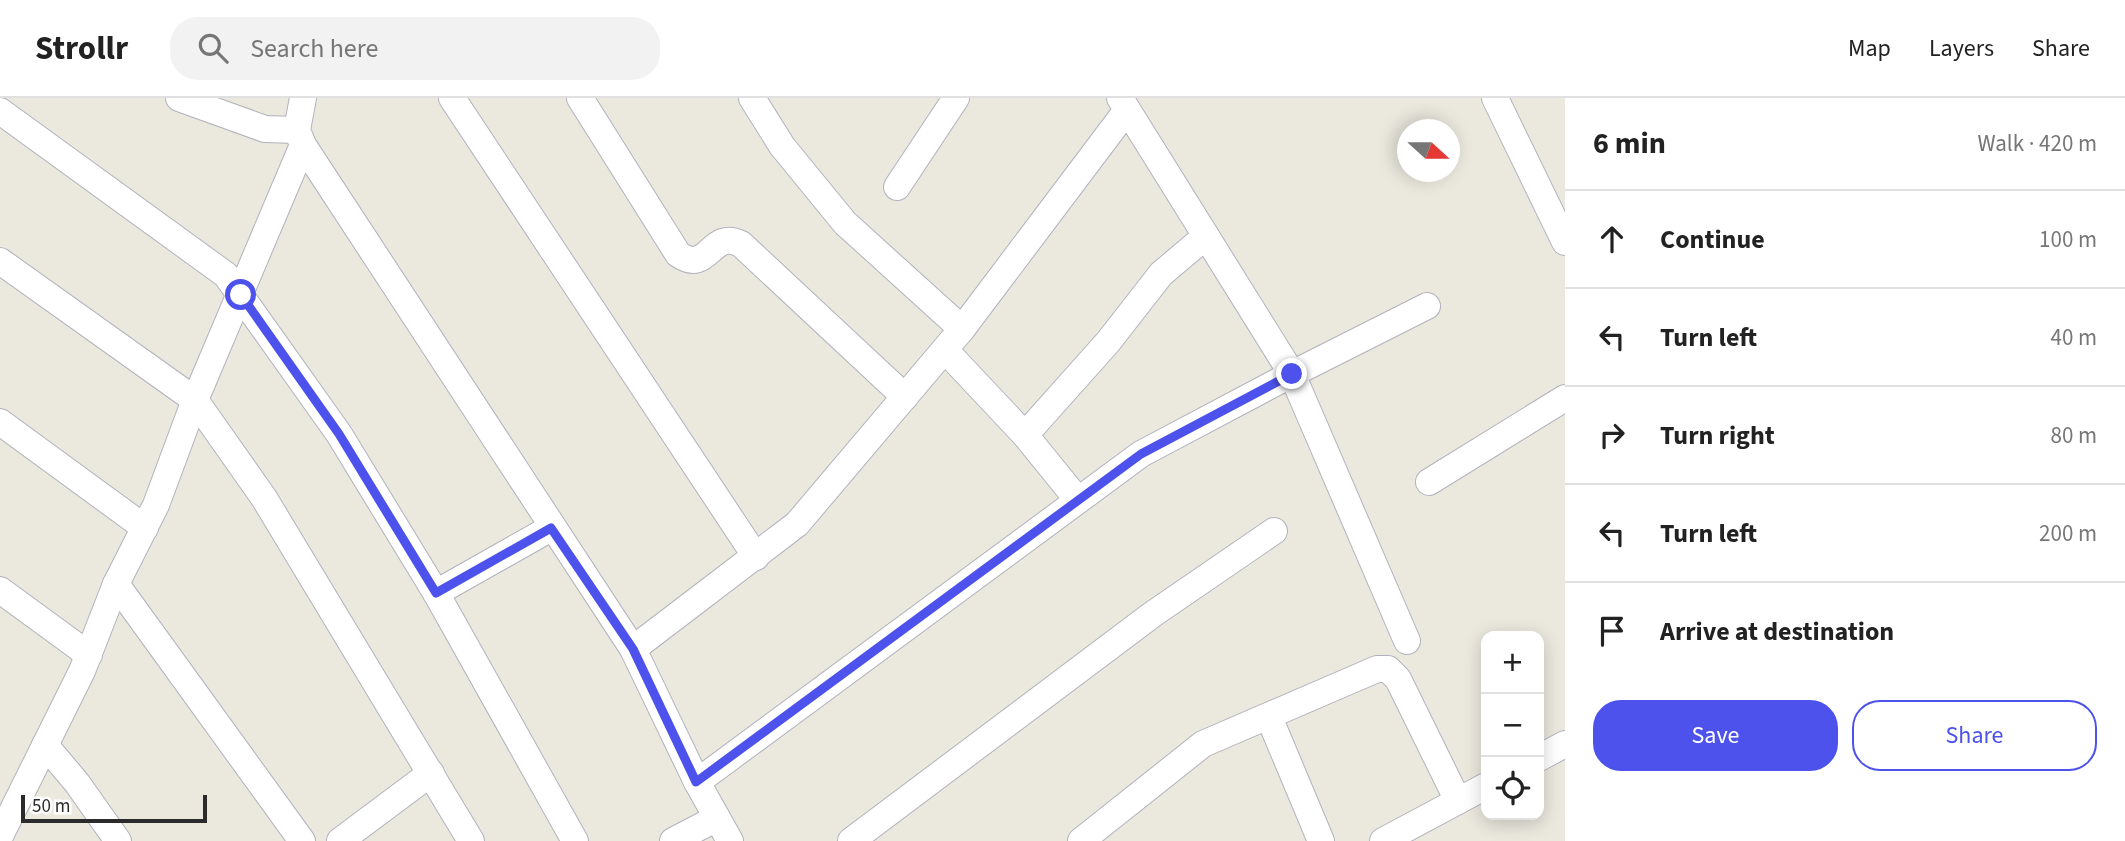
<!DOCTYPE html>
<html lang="en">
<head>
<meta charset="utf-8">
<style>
  body { margin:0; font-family:"Source Sans 3",sans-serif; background:#f2f2f2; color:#222 }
  .controls { position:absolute; right:21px; bottom:21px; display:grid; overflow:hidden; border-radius:14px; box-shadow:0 4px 18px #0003 }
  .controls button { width:63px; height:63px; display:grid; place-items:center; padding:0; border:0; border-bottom:2px solid #e0e0e0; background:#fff; color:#222; font:35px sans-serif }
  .compass { position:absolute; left:1397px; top:21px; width:63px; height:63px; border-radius:50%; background:#fff; box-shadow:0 4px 18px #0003; rotate:111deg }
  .scale { position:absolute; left:21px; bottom:18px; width:186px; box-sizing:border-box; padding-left:7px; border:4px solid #2b2b2b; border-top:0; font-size:19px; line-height:24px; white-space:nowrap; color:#2b2b2b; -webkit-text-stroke:5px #fff; paint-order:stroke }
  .stop { position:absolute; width:21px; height:21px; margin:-16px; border:5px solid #4c52eb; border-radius:50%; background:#fff }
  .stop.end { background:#4c52eb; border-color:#fff; box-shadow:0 2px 7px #0008 }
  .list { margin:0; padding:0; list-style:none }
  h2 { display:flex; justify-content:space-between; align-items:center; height:91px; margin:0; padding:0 28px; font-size:30px }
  h2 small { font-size:23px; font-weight:400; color:#767676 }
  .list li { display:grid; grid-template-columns:46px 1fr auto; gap:21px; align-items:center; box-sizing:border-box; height:98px; padding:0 28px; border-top:2px solid #e0e0e0 }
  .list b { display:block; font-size:26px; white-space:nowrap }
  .list em { font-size:23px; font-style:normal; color:#767676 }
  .actions { display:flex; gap:14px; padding:21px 28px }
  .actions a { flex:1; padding:16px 0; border:2px solid #4c52eb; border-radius:28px; text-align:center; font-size:24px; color:#4c52eb }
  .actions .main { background:#4c52eb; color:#fff }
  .icon { flex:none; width:38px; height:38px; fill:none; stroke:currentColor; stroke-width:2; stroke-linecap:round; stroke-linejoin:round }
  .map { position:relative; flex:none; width:1565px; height:743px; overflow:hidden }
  header { display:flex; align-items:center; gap:42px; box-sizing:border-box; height:98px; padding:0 35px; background:#fff; border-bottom:2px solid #e0e0e0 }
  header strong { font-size:33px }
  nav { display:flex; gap:38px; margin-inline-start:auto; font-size:24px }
  .search { width:490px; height:63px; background:#f2f2f2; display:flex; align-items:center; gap:18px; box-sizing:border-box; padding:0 24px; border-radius:28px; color:#767676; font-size:26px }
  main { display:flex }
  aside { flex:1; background:#fff }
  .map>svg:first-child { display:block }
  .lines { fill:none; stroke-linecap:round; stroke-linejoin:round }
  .street-casing { stroke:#b1b2bd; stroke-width:28 }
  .street { stroke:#fff; stroke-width:26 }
  .route { stroke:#4c52eb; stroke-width:9 }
</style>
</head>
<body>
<header>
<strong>Strollr</strong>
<div class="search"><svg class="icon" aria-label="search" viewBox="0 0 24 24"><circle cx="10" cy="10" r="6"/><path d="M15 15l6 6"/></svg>Search here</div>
<nav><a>Map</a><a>Layers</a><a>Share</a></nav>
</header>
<main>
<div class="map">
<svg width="1565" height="743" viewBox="0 0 1565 743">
  <rect width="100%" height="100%" fill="#ebe8de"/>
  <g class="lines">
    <defs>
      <g id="street">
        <path d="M179,0L265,31L297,32"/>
        <path d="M303,0L297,32L303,47L633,551L697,684L730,743"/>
        <path d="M452,0L756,459"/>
        <path d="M580,0L678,156C709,178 710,130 741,146L905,299"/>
        <path d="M752,0L782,48L845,125L962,231"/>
        <path d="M1120,0L1292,276L1427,208"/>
        <path d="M1495,0L1565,144"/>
        <path d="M0,13L226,177L339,336L436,495L575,743"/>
        <path d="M897,89L956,0"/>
        <path d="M0,163L195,302L264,400L471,743"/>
        <path d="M945,252L1025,337L1077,401"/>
        <path d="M0,324L145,430"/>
        <path d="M1025,337L1108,244L1161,176L1206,138"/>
        <path d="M1429,384L1565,300"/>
        <path d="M116,486L302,743"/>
        <path d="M0,492L89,557"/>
        <path d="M436,495L551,430"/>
        <path d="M633,551L797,426L962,231L1127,12"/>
        <path d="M1269,619L1321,743"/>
        <path d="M45,647L77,685L118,743"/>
        <path d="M1539,660L1565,646"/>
        <path d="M697,684L1141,356L1292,276L1407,543"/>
        <path d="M0,738L82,573L116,486L156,407L195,302L303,47"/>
        <path d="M340,743L431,675"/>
        <path d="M673,743L717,720"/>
        <path d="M851,743L1153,516L1274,433"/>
        <path d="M1081,743L1203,646L1377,571H1388L1398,581L1458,703"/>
        <path d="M1383,743L1486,688"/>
      </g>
    </defs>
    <use href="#street" class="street-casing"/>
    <use href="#street" class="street"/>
  </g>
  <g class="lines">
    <path class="route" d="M241,197L339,336L436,495L551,430L633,551L696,684L1141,356L1292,276"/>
  </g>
</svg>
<div class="controls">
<button>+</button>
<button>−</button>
<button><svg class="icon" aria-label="locate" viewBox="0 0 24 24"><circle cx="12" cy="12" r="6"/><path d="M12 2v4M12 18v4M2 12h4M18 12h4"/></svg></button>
</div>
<svg class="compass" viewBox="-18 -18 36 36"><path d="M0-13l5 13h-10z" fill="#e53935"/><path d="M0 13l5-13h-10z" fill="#767676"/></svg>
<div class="scale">50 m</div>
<div class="stop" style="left:241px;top:197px"></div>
<div class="stop end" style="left:1292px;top:276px"></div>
</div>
<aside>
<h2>6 min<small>Walk · 420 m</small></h2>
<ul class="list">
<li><svg class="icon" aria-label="ahead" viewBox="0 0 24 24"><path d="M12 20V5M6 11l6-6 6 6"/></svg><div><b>Continue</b></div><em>100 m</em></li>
<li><svg class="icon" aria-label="left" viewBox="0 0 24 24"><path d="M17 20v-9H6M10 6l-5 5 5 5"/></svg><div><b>Turn left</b></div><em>40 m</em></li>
<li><svg class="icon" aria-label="right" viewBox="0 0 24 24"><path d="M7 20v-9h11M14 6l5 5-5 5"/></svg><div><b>Turn right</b></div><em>80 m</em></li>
<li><svg class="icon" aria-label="left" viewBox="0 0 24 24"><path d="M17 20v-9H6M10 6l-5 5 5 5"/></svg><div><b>Turn left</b></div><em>200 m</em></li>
<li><svg class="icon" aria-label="arrive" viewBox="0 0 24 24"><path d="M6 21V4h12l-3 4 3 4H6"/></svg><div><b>Arrive at destination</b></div></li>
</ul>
<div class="actions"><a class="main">Save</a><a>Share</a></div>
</aside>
</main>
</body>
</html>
